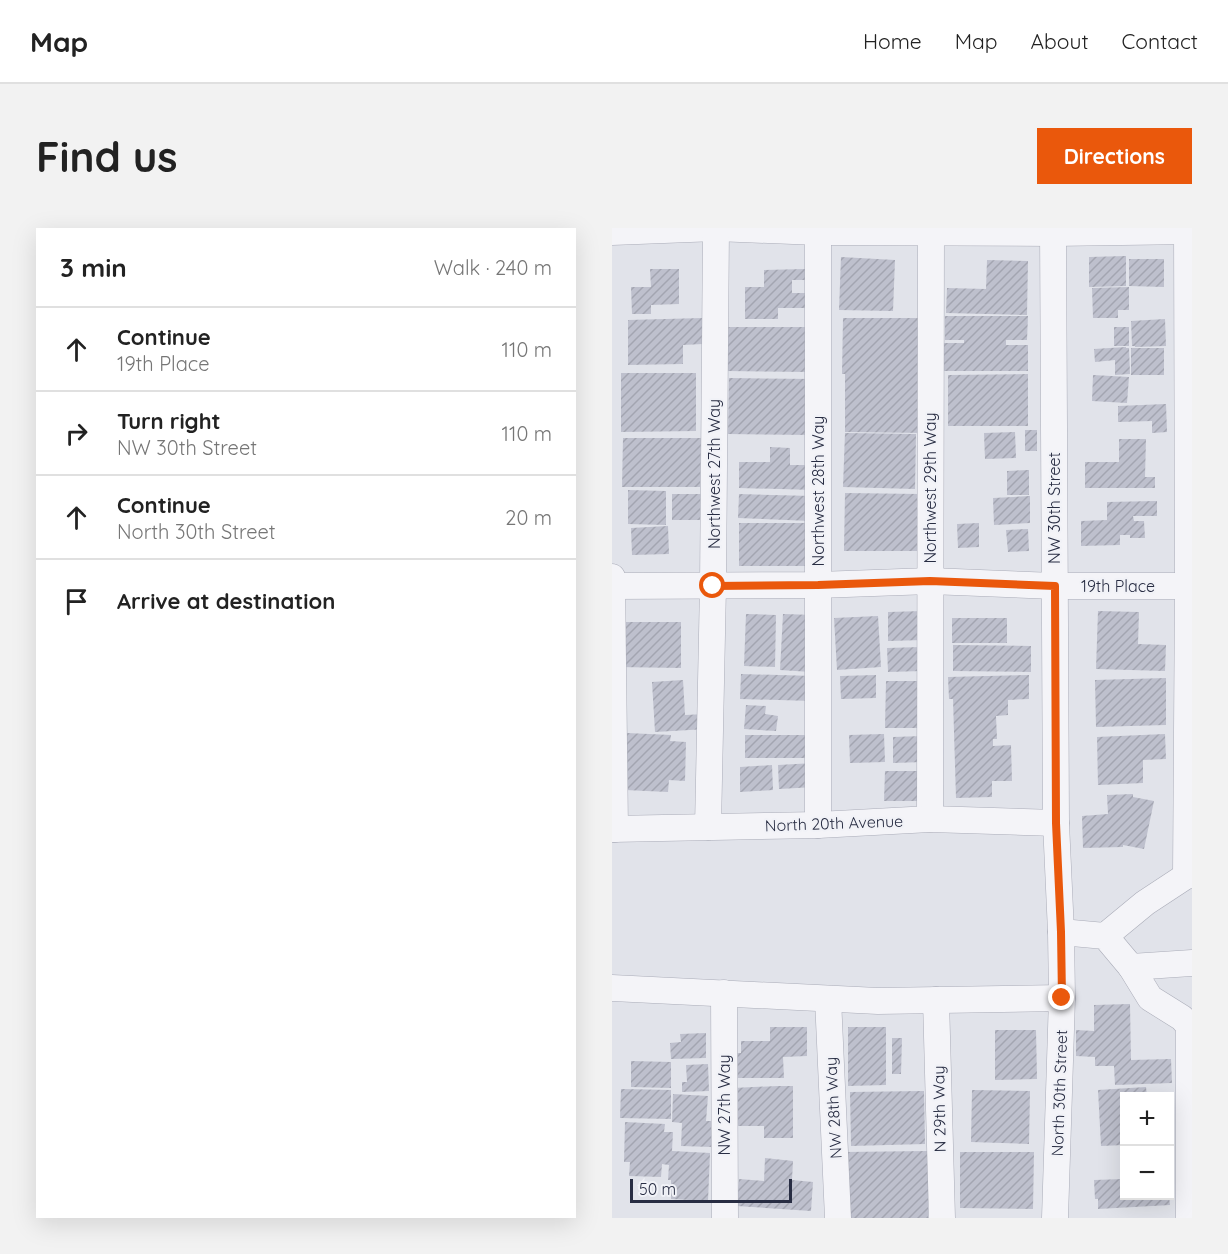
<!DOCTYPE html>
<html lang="en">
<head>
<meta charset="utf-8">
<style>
  body { margin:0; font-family:Quicksand,sans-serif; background:#f2f2f2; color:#222 }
  .controls { position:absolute; right:18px; bottom:18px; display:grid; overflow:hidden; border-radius:0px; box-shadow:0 6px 24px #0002 }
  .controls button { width:54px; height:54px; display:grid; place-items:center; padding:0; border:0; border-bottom:2px solid #e0e0e0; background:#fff; color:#222; font:30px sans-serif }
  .scale { position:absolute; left:18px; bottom:15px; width:162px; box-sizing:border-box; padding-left:6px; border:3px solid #282d43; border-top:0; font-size:16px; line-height:21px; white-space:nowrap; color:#282d43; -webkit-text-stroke:4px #f1f2f7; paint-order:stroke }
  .stop { position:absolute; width:18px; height:18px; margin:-14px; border:4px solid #ea580c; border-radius:50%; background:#fff }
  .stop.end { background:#ea580c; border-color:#fff; box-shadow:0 2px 6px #0008 }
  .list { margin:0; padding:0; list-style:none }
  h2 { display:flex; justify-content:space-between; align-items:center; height:78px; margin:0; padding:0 24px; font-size:26px }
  h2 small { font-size:20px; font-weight:400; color:#767676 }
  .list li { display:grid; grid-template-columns:39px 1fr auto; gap:18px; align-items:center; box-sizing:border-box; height:84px; padding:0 24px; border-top:2px solid #e0e0e0 }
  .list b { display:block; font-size:22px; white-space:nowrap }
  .list p { margin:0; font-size:20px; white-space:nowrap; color:#767676 }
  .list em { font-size:20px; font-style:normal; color:#767676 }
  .icon { flex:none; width:33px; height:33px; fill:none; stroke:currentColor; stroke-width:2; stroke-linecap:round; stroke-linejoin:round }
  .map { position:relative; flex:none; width:580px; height:990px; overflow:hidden; border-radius:0px }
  header { display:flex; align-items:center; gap:36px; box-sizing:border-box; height:84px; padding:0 30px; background:#fff; border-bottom:2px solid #e0e0e0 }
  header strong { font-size:28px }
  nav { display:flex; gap:33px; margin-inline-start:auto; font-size:21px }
  .intro { display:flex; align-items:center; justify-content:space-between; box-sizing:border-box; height:144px; padding:0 36px }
  h1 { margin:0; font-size:42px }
  .button { padding:15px 27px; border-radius:0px; background:#ea580c; color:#fff; font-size:21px; font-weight:700 }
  main { display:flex; gap:36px; padding:0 36px }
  aside { flex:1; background:#fff; border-radius:0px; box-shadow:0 6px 24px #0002 }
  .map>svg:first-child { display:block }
  .building { fill:url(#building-hatch) }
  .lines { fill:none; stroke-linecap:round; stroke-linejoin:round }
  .minor-casing { stroke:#aaacb8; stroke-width:27 }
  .minor { stroke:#f4f4f8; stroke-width:26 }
  .route { stroke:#ea580c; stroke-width:8 }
  .labels { text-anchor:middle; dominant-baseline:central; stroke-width:4.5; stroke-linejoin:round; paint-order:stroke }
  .street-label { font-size:16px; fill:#282d43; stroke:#f1f2f7 }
</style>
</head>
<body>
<header>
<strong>Map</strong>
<nav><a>Home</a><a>Map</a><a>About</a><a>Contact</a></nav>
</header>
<div class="intro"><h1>Find us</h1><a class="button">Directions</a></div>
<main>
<aside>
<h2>3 min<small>Walk · 240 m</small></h2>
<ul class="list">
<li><svg class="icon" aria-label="ahead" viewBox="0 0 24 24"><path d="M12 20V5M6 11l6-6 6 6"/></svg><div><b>Continue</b><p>19th Place</p></div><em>110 m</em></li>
<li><svg class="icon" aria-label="right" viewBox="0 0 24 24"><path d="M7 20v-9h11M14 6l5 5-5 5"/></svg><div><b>Turn right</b><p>NW 30th Street</p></div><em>110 m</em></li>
<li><svg class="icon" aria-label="ahead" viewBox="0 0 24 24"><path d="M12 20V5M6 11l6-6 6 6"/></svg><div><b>Continue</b><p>North 30th Street</p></div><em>20 m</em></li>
<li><svg class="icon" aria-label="arrive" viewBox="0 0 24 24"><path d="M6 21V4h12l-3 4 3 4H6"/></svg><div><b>Arrive at destination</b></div></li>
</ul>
</aside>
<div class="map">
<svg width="580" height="990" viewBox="0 0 580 990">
  <defs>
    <pattern id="building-hatch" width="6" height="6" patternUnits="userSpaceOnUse" patternTransform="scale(1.5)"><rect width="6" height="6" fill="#bec0cd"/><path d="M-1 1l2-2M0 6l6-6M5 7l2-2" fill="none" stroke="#a3a5b1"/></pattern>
  </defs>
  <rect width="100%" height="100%" fill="#e1e3ea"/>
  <g class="building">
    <path d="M514,28V58L477,59V29Z"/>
    <path d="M229,29L283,32L281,83L227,82Z"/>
    <path d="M517,31H552V59L517,58Z"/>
    <path d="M375,32L416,33L415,87L334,85L335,60L374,61Z"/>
    <path d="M38,41H67V76L39,77V86H20L19,59H39Z"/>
    <path d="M193,41V52H180V65H200V87H193V80H166V91H133V59H152V42Z"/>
    <path d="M517,59V82H506V90H481L480,60Z"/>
    <path d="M333,88H416L415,112H394V117H416V143H327V115H352V112H333Z"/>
    <path d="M91,90V116L71,117V136L16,137V92Z"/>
    <path d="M231,90H310L314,205L233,204V146H230Z"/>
    <path d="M553,91L554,118L523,119V118H520L519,93Z"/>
    <path d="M116,99H198L197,144L115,143Z"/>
    <rect x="502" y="99" width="15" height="19"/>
    <path d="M514,119V120H517L518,146L503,147V132L483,134L482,121Z"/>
    <rect x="519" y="120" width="33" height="27"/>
    <path d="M9,145H84V203L9,204Z"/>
    <path d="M416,146V198H336V147Z"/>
    <path d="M481,147L517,149L515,175L480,173Z"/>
    <path d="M117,150L202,151L200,207L116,206Z"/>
    <path d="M554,176L555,204L540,205V193L506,194V178Z"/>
    <rect x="413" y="202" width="12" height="21"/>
    <path d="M403,204L404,230L373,231L372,205Z"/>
    <path d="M233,205L304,206L303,261L231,259Z"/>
    <path d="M11,210H89L88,259H10Z"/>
    <path d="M507,211H534L533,249H543V260H473V234H507Z"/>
    <path d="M158,219L178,220V237H202V262L127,260V234H158Z"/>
    <path d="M417,242V267H395V243Z"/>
    <path d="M16,262L54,263V297L16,296Z"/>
    <path d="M233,265L307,266L306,323H232Z"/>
    <rect x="60" y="266" width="31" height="26"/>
    <path d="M127,266L200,268L199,293L126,290Z"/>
    <path d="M418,268V295L382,297L381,270Z"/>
    <path d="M545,273V288H521L522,293H532L533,310H518V307H508V317L469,318V293L495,292V274Z"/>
    <rect x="127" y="295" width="74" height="43"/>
    <path d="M367,295V319L346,320L345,296Z"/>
    <path d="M56,298L57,326L20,327L19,300Z"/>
    <path d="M416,301L417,323L396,324L394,302Z"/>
    <path d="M312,383V412L276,413V384Z"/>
    <path d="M486,383L527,384L526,416L554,417L553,443L484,441Z"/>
    <path d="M134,386L164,387L163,439L132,438Z"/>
    <path d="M171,386L202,387L199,444L168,442Z"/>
    <path d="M266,388L269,439L225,442L222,390Z"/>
    <rect x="340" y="390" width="55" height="25"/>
    <path d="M5,394H69V440L5,439Z"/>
    <path d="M341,417L419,418V444L341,443Z"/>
    <path d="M309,419L310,443L276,444L275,420Z"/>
    <path d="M129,446L201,448L200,473L128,471Z"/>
    <path d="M264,447V470L229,471L228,448Z"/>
    <path d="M417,447V471L396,472V487L384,488L385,511H381V518L399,517L400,553H380V569L344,570L341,471H337L336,449Z"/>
    <path d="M554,450V497L484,499L483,452Z"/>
    <path d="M71,452L73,487L94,486L95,501L43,504L40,454Z"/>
    <path d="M274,453H308L307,500H273Z"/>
    <path d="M134,477L154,478L153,486L166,488L164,503L132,501Z"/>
    <path d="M15,505L59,507L58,513L74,514L73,553L57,552L56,564L13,562Z"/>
    <path d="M272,506L273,534L238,535L237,507Z"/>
    <path d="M553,506L554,531L531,532V555L486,557L485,509Z"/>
    <rect x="133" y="507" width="70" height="23"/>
    <path d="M311,508V534L281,535V509Z"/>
    <path d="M202,535L203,559L167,561L166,537Z"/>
    <path d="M160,537L161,562L128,564V539Z"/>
    <path d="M273,543H310V573H272Z"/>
    <path d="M521,566V569L542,573L532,621L511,617V619L471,620L470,588L496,586L495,567Z"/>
    <path d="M518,776L519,832L559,831L560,855L503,857L502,838H483V829L464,828V802L482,803V777Z"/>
    <path d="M158,799H195V828L171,829L172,850H122V825H129V813H158Z"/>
    <path d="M236,799H274V857L236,858Z"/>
    <path d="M383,802H424L425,851L383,852Z"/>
    <path d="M94,805V830L59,831L58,815L69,814L68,806Z"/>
    <path d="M280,810H290L289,846H280Z"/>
    <path d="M19,833L59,834V860L19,859Z"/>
    <path d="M96,836L97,863L70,864V854H75L74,837Z"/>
    <path d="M166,858H181V910H152V898H121V860Z"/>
    <path d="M534,859L535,868H512V917L489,918L486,862Z"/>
    <path d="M9,861L59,862V891L8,890Z"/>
    <path d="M360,862L418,863L417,916L359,914Z"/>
    <path d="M312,863L313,916L239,918L238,864Z"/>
    <path d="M61,866L96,868L94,893H102L100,919L69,918L70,895L60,894Z"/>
    <path d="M13,894L53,896L52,904H61L60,923L98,925L96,973L59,971V952H56L57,937L50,936L49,949L17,948L18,934H12Z"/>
    <path d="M316,923V990H233V924Z"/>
    <path d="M348,924H422L421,981L348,980Z"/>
    <path d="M153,930L181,933L180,952L201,954L199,983L125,978L127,951L152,953Z"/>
    <path d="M512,951V968H557L558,977L486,981V971H483L482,952Z"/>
  </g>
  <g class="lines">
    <defs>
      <g id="minor">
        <path d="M441,0L444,595L449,704L450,770L443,990"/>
        <path d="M0,4L104,0L206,4L441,5L580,3"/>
        <path d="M0,349L3,601"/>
        <path d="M0,358L206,357L318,353L443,358H580"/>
        <path d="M318,591L319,0"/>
        <path d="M206,597V0"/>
        <path d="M96,599L101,358L104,0"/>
        <path d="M0,601L206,597L318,591L444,595"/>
        <path d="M574,648L576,358L575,0"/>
        <path d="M449,704L493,708L519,739L538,770L570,790L577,798V990"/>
        <path d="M493,708L533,675L574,648L580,647"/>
        <path d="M519,739L580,735"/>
        <path d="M0,760L266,773L450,770"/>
        <path d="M112,765L113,990"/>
        <path d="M216,771L226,990"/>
        <path d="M324,772L330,990"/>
      </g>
    </defs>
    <use href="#minor" class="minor-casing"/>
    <use href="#minor" class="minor"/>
  </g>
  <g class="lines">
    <path class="route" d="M101,358L206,357L318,353L443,358L444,595L449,704L450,770"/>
  </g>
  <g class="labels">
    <g class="street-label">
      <text transform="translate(102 246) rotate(-90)">Northwest 27th Way</text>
      <text transform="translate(318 260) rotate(-90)">Northwest 29th Way</text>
      <text transform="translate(206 263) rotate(-90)">Northwest 28th Way</text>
      <text transform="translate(442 280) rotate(-90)">NW 30th Street</text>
      <text x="506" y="358">19th Place</text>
      <text transform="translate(222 595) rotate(-2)">North 20th Avenue</text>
      <text transform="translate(447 865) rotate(-88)">North 30th Street</text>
      <text transform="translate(112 877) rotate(-90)">NW 27th Way</text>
      <text transform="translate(221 880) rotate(-93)">NW 28th Way</text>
      <text transform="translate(327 881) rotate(-91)">N 29th Way</text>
    </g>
  </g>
</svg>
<div class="controls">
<button>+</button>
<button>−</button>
</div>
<div class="scale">50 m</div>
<div class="stop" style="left:101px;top:358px"></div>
<div class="stop end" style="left:450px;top:770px"></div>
</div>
</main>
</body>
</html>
